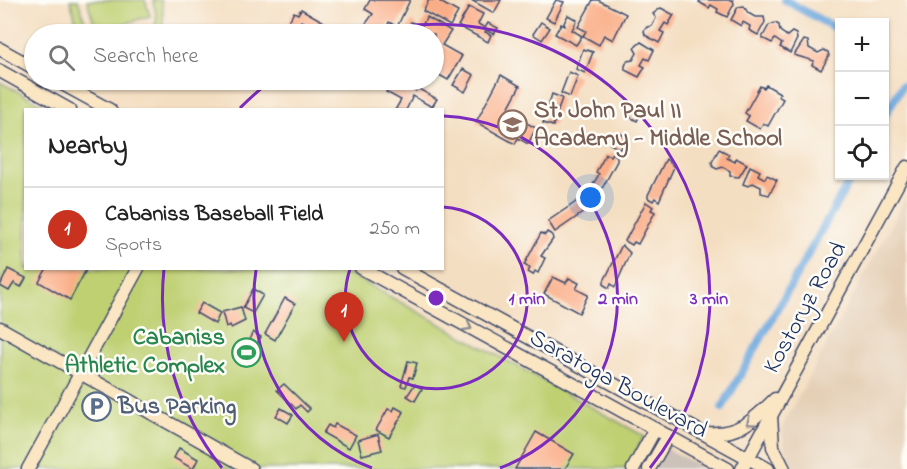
<!DOCTYPE html>
<html lang="en">
<head>
<meta charset="utf-8">
<style>
  body { margin:0; font-family:"Indie Flower",sans-serif; background:#f6f6f6; color:#222 }
  .controls { position:absolute; right:18px; top:18px; display:grid; overflow:hidden; border-radius:0px; box-shadow:0 2px 4px #0004 }
  .controls button { width:54px; height:54px; display:grid; place-items:center; padding:0; border:0; border-bottom:2px solid #e0e0e0; background:#fff; color:#222; font:30px sans-serif }
  .you { position:absolute; left:591px; top:198px; width:21px; height:21px; margin:-15px; border:4px solid #fff; border-radius:50%; background:#1a73e8; box-shadow:0 0 0 9px #1a73e833 }
  .badge { display:grid; place-items:center; width:39px; height:39px; border-radius:50%; background:#c8321e; color:#fff; font-size:20px; font-weight:700 }
  .pin { position:absolute; translate:-50% -50px; filter:drop-shadow(0 2px 3px #0008) }
  .pin::after { content:''; position:absolute; top:32px; width:21px; height:18px; background:inherit; clip-path:polygon(0 0,100% 0,50% 100%) }
  .list { margin:0; padding:0; list-style:none }
  h2 { display:flex; justify-content:space-between; align-items:center; height:78px; margin:0; padding:0 24px; font-size:26px }
  h2 small { font-size:20px; font-weight:400; color:#767676 }
  .list li { display:grid; grid-template-columns:39px 1fr auto; gap:18px; align-items:center; box-sizing:border-box; height:84px; padding:0 24px; border-top:2px solid #e0e0e0 }
  .list b { display:block; font-size:22px; white-space:nowrap }
  .list p { margin:0; font-size:20px; white-space:nowrap; color:#767676 }
  .list em { font-size:20px; font-style:normal; color:#767676 }
  .icon { flex:none; width:33px; height:33px; fill:none; stroke:currentColor; stroke-width:2; stroke-linecap:round; stroke-linejoin:round }
  .map { position:relative; flex:none; width:907px; height:469px; overflow:hidden }
  .search { position:absolute; background:#fff; box-shadow:0 2px 4px #0004; left:24px; top:24px; width:420px; height:66px; display:flex; align-items:center; gap:15px; box-sizing:border-box; padding:0 21px; border-radius:33px; color:#767676; font-size:22px }
  .panel { position:absolute; background:#fff; box-shadow:0 2px 4px #0004; left:24px; top:108px; width:420px; height:162px; border-radius:0px }
  .map>svg:first-child { display:block }
  .built { fill:#e5d0b7 }
  .industrial { fill:#ccc2b9 }
  .green { fill:#bfd073; stroke:#6d8068; stroke-width:1.5 }
  .lines { fill:none; stroke-linecap:round; stroke-linejoin:round }
  .canal { stroke:#6ca7dd; stroke-width:8 }
  .building { fill:#faae88 }
  .secondary-casing { stroke:#3c496d; stroke-width:15 }
  .secondary { stroke:#fbe6c4; stroke-width:12 }
  .oneway { stroke:#8b8a91 }
  .ring { fill:none; stroke:#7b2cbf; stroke-width:3 }
  .labels { text-anchor:middle; dominant-baseline:central; stroke-width:5; stroke-linejoin:round; paint-order:stroke }
  .education-label { font-size:24px; font-weight:bold; fill:#785e54; stroke:#fdfcf7; text-anchor:start }
  .street-label { font-size:24px; fill:#1b2f5e; stroke:#fdfcf7 }
  .leisure-label { font-size:24px; font-weight:bold; fill:#27864d; stroke:#fdfcf7; text-anchor:end }
  .service-label { font-size:24px; font-weight:bold; fill:#4e5e75; stroke:#fdfcf7; text-anchor:start }
  .centre { fill:#7b2cbf; stroke:#fdfcf7; stroke-width:3 }
  .ring-label { font-size:18px; text-anchor:middle; font-weight:bold; fill:#7b2cbf; stroke:#fdfcf7; stroke-width:5; stroke-linejoin:round; paint-order:stroke }
</style>
</head>
<body>
<div class="map">
<svg width="907" height="469" viewBox="0 0 907 469">
  <rect width="100%" height="100%" fill="#fdfcf7"/>
  <filter id="ink" filterUnits="userSpaceOnUse"><feTurbulence type="fractalNoise" baseFrequency=".0167" numOctaves="2"/><feDisplacementMap in="SourceGraphic" scale="12" xChannelSelector="R" yChannelSelector="G"/><feConvolveMatrix kernelMatrix="1 2 1 2 8 2 1 2 1" color-interpolation-filters="sRGB"/></filter>
  <filter id="wash" filterUnits="userSpaceOnUse"><feTurbulence type="fractalNoise" baseFrequency=".008" numOctaves="4" result="noise"/><feDisplacementMap in="SourceGraphic" scale="24" xChannelSelector="R" yChannelSelector="G"/><feGaussianBlur stdDeviation="1.35" result="paint"/><feColorMatrix in="noise" values="0 0 0 0 0 0 0 0 0 0 0 0 0 0 0 0 0 1.4 0 .05"/><feComposite in="paint" operator="in"/></filter>
  <g filter="url(#wash)">
    <rect width="100%" height="100%" fill="#f4dec1"/>
    <path class="built" d="M907,196V469H795L785,455L782,427Z"/>
    <path class="industrial" d="M644,436L705,469H626Z"/>
    <g class="green">
      <path d="M70,0H78L89,34H80Z"/>
      <path d="M87,0H145L150,16L97,32Z"/>
      <path d="M153,0H161C164,12 165,22 161,34H152L157,19Z"/>
      <path d="M0,82L51,109L26,110V268L340,269L644,436L626,469H0Z"/>
    </g>
    <g class="lines">
      <g class="canal">
        <path d="M785,0L840,31"/>
        <path d="M884,117L902,86"/>
        <path d="M722,408L852,176"/>
      </g>
    </g>
    <g id="blocks">
      <g class="building">
        <path d="M370,0H410L397,27L389,22L384,34H358L373,14L365,9Z"/>
        <path d="M429,0H441L440,2L458,12L450,26L423,11Z"/>
        <path d="M471,0H501L494,13Z"/>
        <path d="M556,0L564,2L554,22L546,18Z"/>
        <path d="M593,0H598L626,14L613,40L604,35L599,45L583,36L586,31L578,27Z"/>
        <path d="M701,0H733L734,4L727,17L717,12L718,9L711,5L709,8L699,2Z"/>
        <path d="M744,6L748,13L755,17H764L765,22L758,35L749,30L750,26L743,22L741,26L731,20L738,7Z"/>
        <path d="M469,7L483,14L478,24L485,28L488,23L498,28L494,34L486,30L485,32L491,35L488,42L458,26Z"/>
        <path d="M661,8L674,15L668,25L665,23L660,31L664,33L659,43L645,35L644,31L647,27L652,26L656,18L653,14Z"/>
        <path d="M301,9L331,26L326,34H315L318,30L301,21L296,30L287,25L294,12L298,14Z"/>
        <path d="M568,15L577,20L572,30L582,36L576,45L555,34L561,24L565,26L564,23Z"/>
        <path d="M427,17L451,31L442,45L462,56L448,80L434,72V34H404L411,22L416,24L414,29L418,32Z"/>
        <path d="M541,22L550,28L542,40L533,34Z"/>
        <path d="M775,23L779,25L780,31L787,36L792,32L796,34L797,39L790,53L780,47L782,44L775,39L772,43L762,38L769,25Z"/>
        <path d="M804,40L808,41L809,48L818,53L824,50L828,52L829,56L821,70L812,65L814,61L794,55Z"/>
        <path d="M641,42L654,50L649,60L645,58L641,65L645,67L639,77L625,70V66L627,61L633,60L637,53L634,48Z"/>
        <path d="M583,49L593,52L585,73L576,69Z"/>
        <path d="M463,69L474,75L465,92L453,85Z"/>
        <path d="M569,72L578,76L570,97L561,93Z"/>
        <path d="M501,75L520,86L506,112L536,128L528,144L518,138L515,144L476,122Z"/>
        <path d="M393,80H410L406,86L416,91L417,88L437,99L432,107L413,96L406,110H395L401,100L386,92Z"/>
        <path d="M766,85L780,93L778,96L783,99L768,126L763,123L760,129L746,121L749,116L745,113L760,86L764,88Z"/>
        <path d="M552,94L562,98L553,126L543,123Z"/>
        <path d="M631,110L640,115L637,121L628,116Z"/>
        <path d="M617,132L627,137L620,149L610,144Z"/>
        <path d="M719,149L729,154L727,158L735,162L736,158L747,164L739,177L730,176V171L723,167L717,169L713,167L712,162Z"/>
        <path d="M612,153L617,156V161L598,196L593,193L594,190L591,188L599,174L596,172L606,154L610,156Z"/>
        <path d="M666,159L674,167L659,201L655,198L653,201L648,198V195Z"/>
        <path d="M750,166L760,171L758,175L765,179L767,175L777,180L769,195L761,193V187L753,183L748,186L743,184Z"/>
        <path d="M585,196L591,207L555,232L548,221Z"/>
        <path d="M646,202L653,207L651,210L655,212L638,244L634,242L632,245L625,241Z"/>
        <path d="M547,232L552,235L553,239L541,256L545,258L538,273L535,271L533,275L528,272L530,268L524,265L541,233L545,235Z"/>
        <path d="M622,245L630,253L615,287L611,284L609,288L604,285V281Z"/>
        <path d="M47,268H87L70,300L39,282Z"/>
        <path d="M8,269L26,278L21,287L14,283L9,291L0,286Z"/>
        <path d="M553,277L566,283L569,278L579,283L576,289L588,295L579,313L544,294Z"/>
        <path d="M253,289L263,295L253,313L243,308Z"/>
        <path d="M285,298L295,304L275,340L265,334Z"/>
        <path d="M202,303L220,313L215,324L196,313Z"/>
        <path d="M241,307L245,321L231,328L230,325L226,327L222,312Z"/>
        <path d="M253,332L261,337L247,361L240,356Z"/>
        <path d="M408,361L417,363L413,378L409,377L406,387L401,386Z"/>
        <path d="M284,384L310,409L307,412L300,405L296,409L277,390Z"/>
        <path d="M415,384L422,389L415,401L407,396Z"/>
        <path d="M395,407L404,412L389,437L376,430L388,409L393,411Z"/>
        <path d="M281,408L293,415L288,423L276,416Z"/>
        <path d="M335,424L356,435L349,448L323,433L328,425L333,428Z"/>
        <path d="M536,432L574,454L565,469H515Z"/>
        <path d="M378,434L382,450L362,455L358,440Z"/>
        <path d="M179,448L198,459L193,469L174,458Z"/>
      </g>
    </g>
  </g>
  <g filter="url(#ink)">
    <use href="#blocks" fill-opacity="0" stroke="#3c496d" stroke-width="1.5"/>
    <g class="lines">
      <defs>
        <g id="secondary">
          <path d="M0,49L34,68"/>
          <path d="M0,71L70,110"/>
          <path d="M55,80L110,110"/>
          <path d="M361,268L728,469"/>
          <path d="M402,268L768,469"/>
          <path d="M0,328L251,469"/>
          <path d="M771,416L773,447L784,469"/>
          <path d="M706,433C737,436 754,420 775,399"/>
          <path d="M28,469L138,268"/>
          <path d="M633,469L655,429"/>
          <path d="M649,469L668,436"/>
          <path d="M742,469L907,167"/>
        </g>
      </defs>
      <use href="#secondary" class="secondary-casing"/>
      <use href="#secondary" class="secondary"/>
    </g>
    <defs><path id="oneway-chevron" d="M-2-3.5L2.5 0L-2 3.5" fill="none" stroke-width="1.6" stroke-linecap="round" stroke-linejoin="round" transform="scale(1.5)"/></defs>
    <g class="oneway">
      <use href="#oneway-chevron" transform="translate(468 327) rotate(29)"/>
      <use href="#oneway-chevron" transform="translate(750 422) rotate(145)"/>
    </g>
  </g>
  <g class="ring">
    <path d="M443 207A91 91 0 1 1 350 269"/>
    <path d="M372 468A182 182 0 0 1 256 270M444 116A182 182 0 0 1 500 468"/>
    <path d="M222 468A273 273 0 0 1 164 269M240 108A273 273 0 0 1 272 80M365 34A273 273 0 0 1 650 468"/>
  </g>
  <defs>
    <symbol id="school-ring" viewBox="-11 -11 22 22"><circle r="9.5" fill="#fdfcf7" stroke="#8d6e63" stroke-width="1.5"/><path d="M0-5L7-2L0 1L-7-2ZM-4 1L0 2.5L4 1V4Q0 6-4 4Z" fill="#8d6e63"/></symbol>
    <symbol id="stadium-ring" viewBox="-11 -11 22 22"><circle r="9.5" fill="#fdfcf7" stroke="#2e9e5b" stroke-width="1.5"/><path d="M0-5a6.5 5 0 1 0 0 10a6.5 5 0 1 0 0-10ZM-3.5-1.8h7v3.6h-7Z" fill="#2e9e5b"/></symbol>
    <symbol id="parking-ring" viewBox="-11 -11 22 22"><circle r="9.5" fill="#fdfcf7" stroke="#5c6f8a" stroke-width="1.5"/><path d="M-3.5-5.5H1a3.5 3.5 0 0 1 0 7H-1V5.5H-3.5ZM-1-3.4V-.6H.8a1.4 1.4 0 0 0 0-2.8Z" fill="#5c6f8a"/></symbol>
  </defs>
  <g fill-rule="evenodd">
    <use href="#school-ring" x="496" y="108" width="33" height="33"/>
    <use href="#stadium-ring" x="230" y="336" width="33" height="33"/>
    <use href="#parking-ring" x="80" y="390" width="33" height="33"/>
  </g>
  <g class="labels">
    <g class="education-label">
      <text x="534" y="111">St. John Paul II<tspan x="534" dy="28">Academy - Middle School</tspan></text>
    </g>
    <g class="street-label">
      <text transform="translate(806 308) rotate(-61)">Kostoryz Road</text>
      <text transform="translate(618 385) rotate(29)">Saratoga Boulevard</text>
    </g>
    <g class="leisure-label">
      <text x="225" y="338">Cabaniss<tspan x="225" dy="28">Athletic Complex</tspan></text>
    </g>
    <g class="service-label">
      <text x="118" y="407">Bus Parking</text>
    </g>
  </g>
  <circle cx="436" cy="298" r="9" class="centre"/>
  <g class="ring-label">
    <text x="527" y="304">1 min</text>
    <text x="618" y="304">2 min</text>
    <text x="709" y="304">3 min</text>
  </g>
</svg>
<div class="controls">
<button>+</button>
<button>−</button>
<button><svg class="icon" aria-label="locate" viewBox="0 0 24 24"><circle cx="12" cy="12" r="6"/><path d="M12 2v4M12 18v4M2 12h4M18 12h4"/></svg></button>
</div>
<div class="you"></div>
<div class="pin badge" style="left:344px;top:342px">1</div>
<div class="search"><svg class="icon" aria-label="search" viewBox="0 0 24 24"><circle cx="10" cy="10" r="6"/><path d="M15 15l6 6"/></svg>Search here</div>
<section class="panel">
<h2>Nearby<small></small></h2>
<ul class="list">
<li><span class="badge">1</span><div><b>Cabaniss Baseball Field</b><p>Sports</p></div><em>250 m</em></li>
</ul>
</section>
</div>
</body>
</html>
